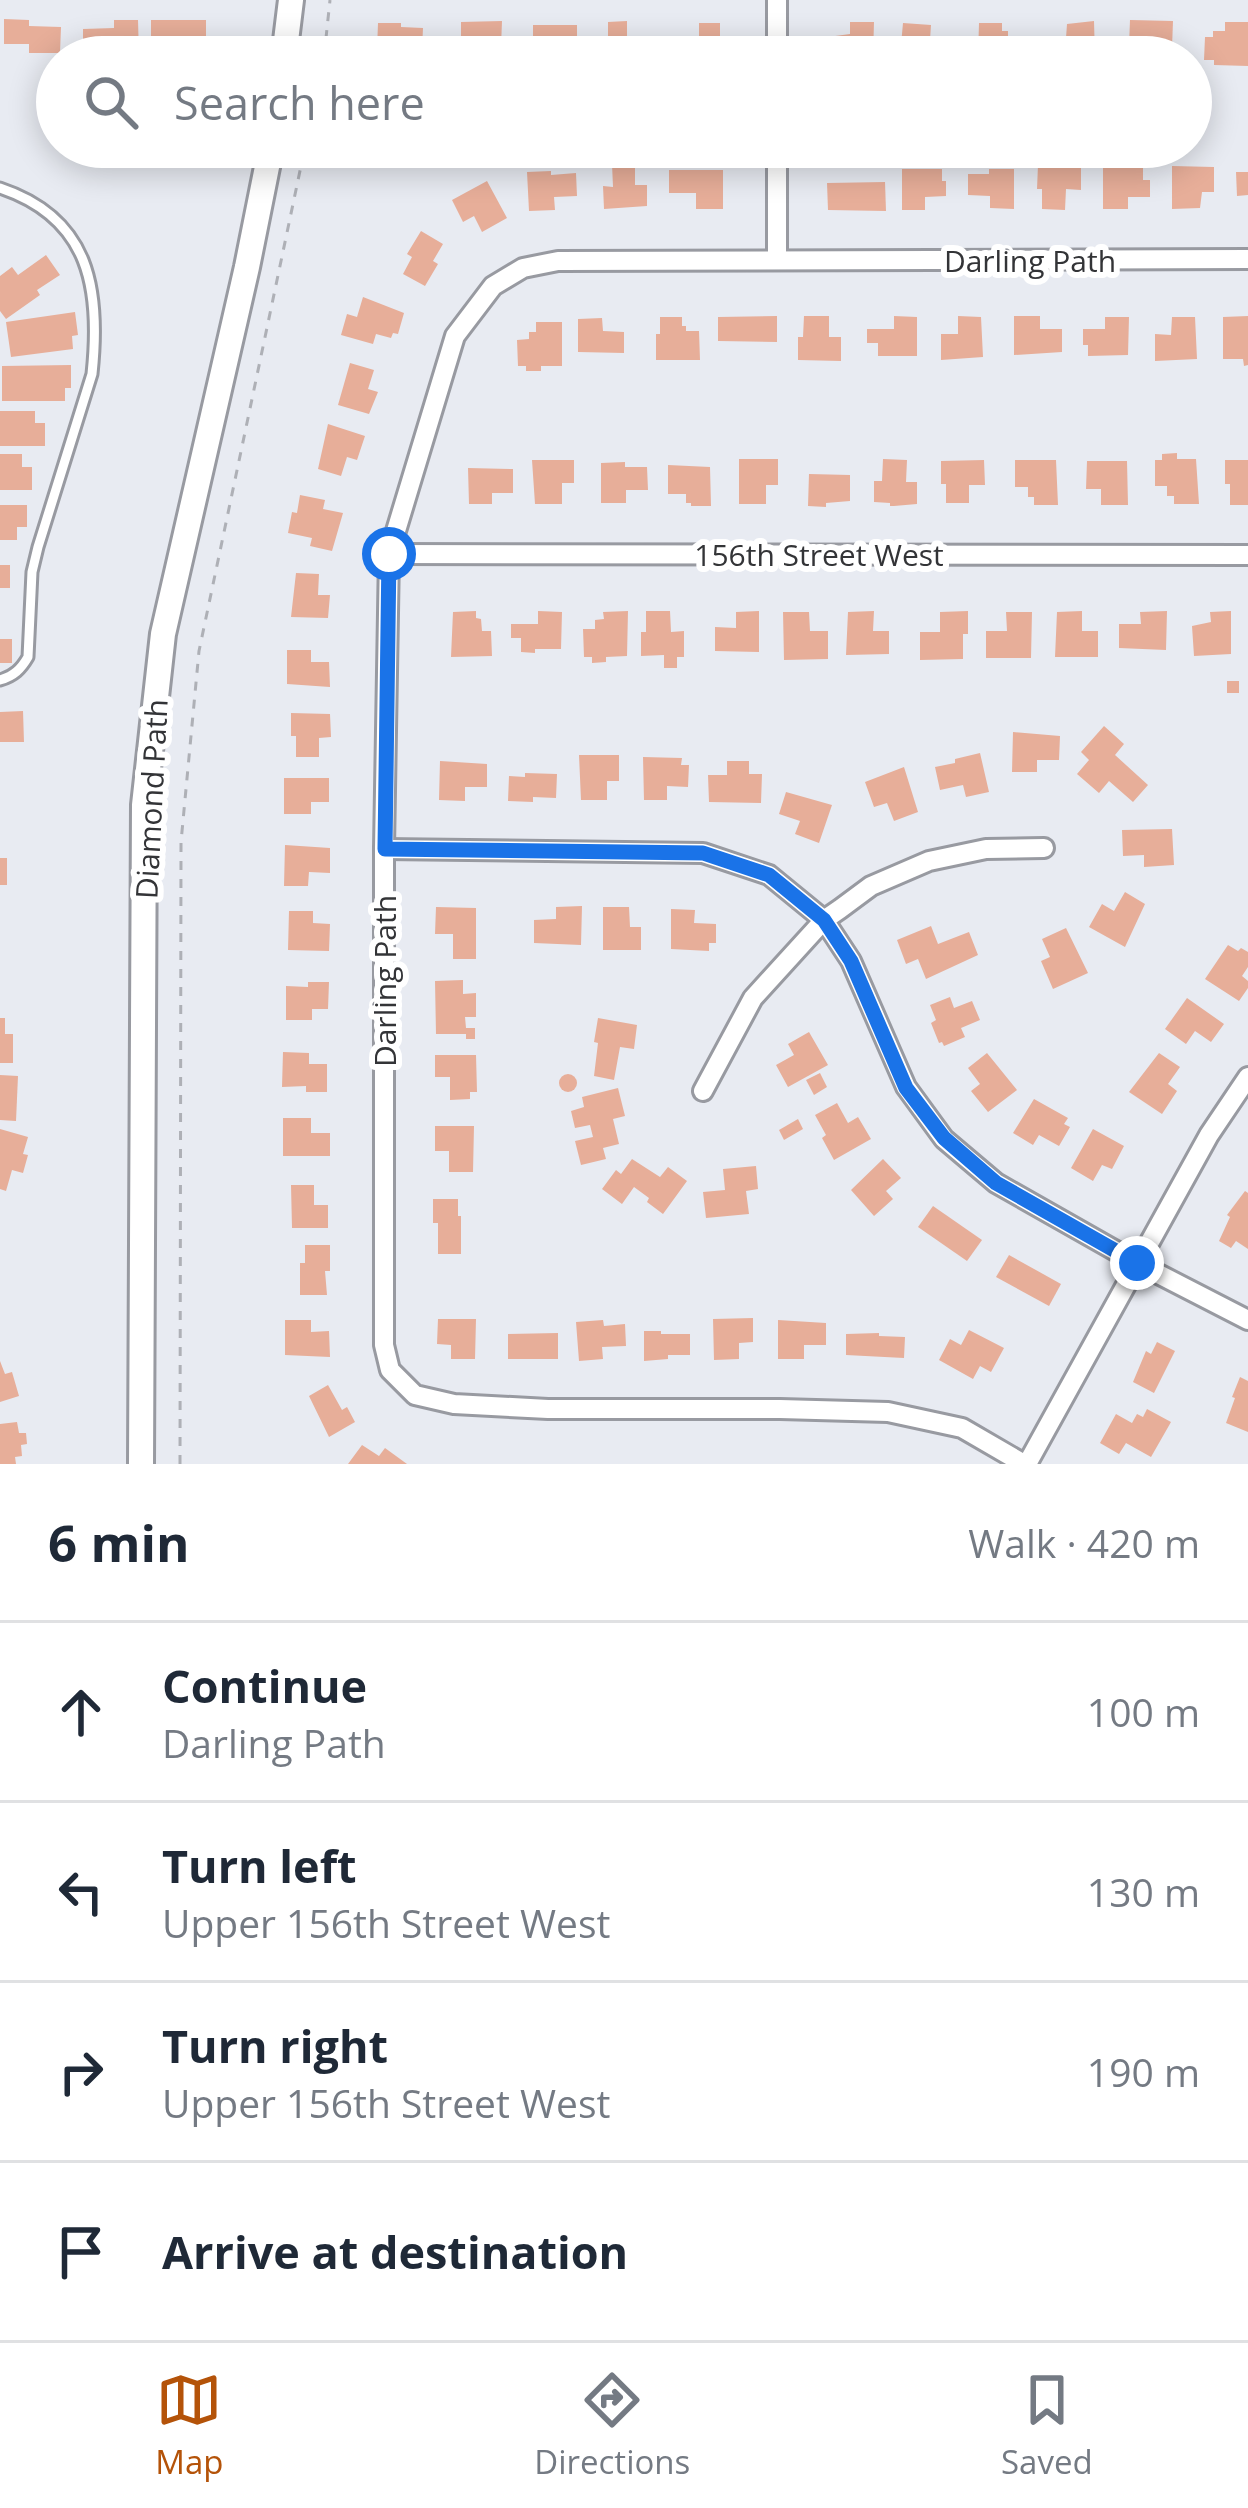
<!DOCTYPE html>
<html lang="en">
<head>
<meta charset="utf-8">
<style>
  body { margin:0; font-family:"Open Sans",sans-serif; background:#f2f2f3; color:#1f2937 }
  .stop { position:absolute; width:36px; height:36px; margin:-27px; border:9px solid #1a73e8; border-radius:50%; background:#fff }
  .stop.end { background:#1a73e8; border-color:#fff; box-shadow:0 3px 12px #0008 }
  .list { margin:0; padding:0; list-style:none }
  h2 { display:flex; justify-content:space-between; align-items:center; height:156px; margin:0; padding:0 48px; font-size:51px }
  h2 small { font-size:39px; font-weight:400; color:#747a83 }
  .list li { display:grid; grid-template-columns:78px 1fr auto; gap:36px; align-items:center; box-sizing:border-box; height:180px; padding:0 48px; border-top:3px solid #e0e1e3 }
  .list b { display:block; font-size:45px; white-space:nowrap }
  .list p { margin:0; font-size:39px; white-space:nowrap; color:#747a83 }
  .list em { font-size:39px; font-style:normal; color:#747a83 }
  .icon { flex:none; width:66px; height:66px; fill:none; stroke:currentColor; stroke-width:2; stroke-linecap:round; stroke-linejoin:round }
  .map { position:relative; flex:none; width:1248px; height:1464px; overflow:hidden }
  .search { position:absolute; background:#fff; box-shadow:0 6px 30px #0003; left:36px; right:36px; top:36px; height:132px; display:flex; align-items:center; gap:30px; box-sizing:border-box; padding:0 42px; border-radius:66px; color:#747a83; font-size:45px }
  .sheet { height:876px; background:#fff }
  nav { display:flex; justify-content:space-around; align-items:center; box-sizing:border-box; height:168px; border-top:3px solid #e0e1e3; background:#fff; font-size:33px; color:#747a83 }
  nav a { display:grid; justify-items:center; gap:6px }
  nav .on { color:#b45309 }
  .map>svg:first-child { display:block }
  .building { fill:#e7ae99 }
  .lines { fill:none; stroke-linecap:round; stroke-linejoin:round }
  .service-casing { stroke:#989aa1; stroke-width:15 }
  .minor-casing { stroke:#989aa1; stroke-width:24 }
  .tertiary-casing { stroke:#989aa1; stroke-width:30 }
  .path { stroke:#aeb0b6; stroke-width:3; stroke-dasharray:9 9; stroke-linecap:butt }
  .service { stroke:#fff; stroke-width:9 }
  .minor { stroke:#fff; stroke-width:18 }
  .tertiary { stroke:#fff; stroke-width:24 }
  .route { stroke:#1a73e8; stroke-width:15 }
  .labels { text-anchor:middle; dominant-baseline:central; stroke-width:12; stroke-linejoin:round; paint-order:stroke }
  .street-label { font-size:30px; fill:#333437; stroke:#fff }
</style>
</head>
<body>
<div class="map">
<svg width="1248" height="1464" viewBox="0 0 1248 1464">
  <rect width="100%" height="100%" fill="#e8ebf2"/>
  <g class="building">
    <path d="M4,19L29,20V26L61,27L60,53H29V44H4Z"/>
    <path d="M114,20H138L139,56H128L127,47L139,45H114V55L90,57V55H83V29L114,28Z"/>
    <rect x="151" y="20" width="55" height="26"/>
    <path d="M1130,20L1173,21L1172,48L1129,46Z"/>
    <path d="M502,21L501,47H461V22Z"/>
    <path d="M627,21V39H652V57H608V22Z"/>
    <path d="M1094,21L1095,57H1047V38H1066L1067,24Z"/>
    <path d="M850,22H874L873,57H827L828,37L850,34Z"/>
    <path d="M1225,22H1248V66L1214,65V60H1204L1205,37H1213V31H1225Z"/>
    <path d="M378,23H401V27L423,28L422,50H377Z"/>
    <path d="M699,23H720V57H683V40H699Z"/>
    <path d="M903,23L931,25L930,40L950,41V57H906L907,45H901Z"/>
    <path d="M979,23H1002V31H1008V41H1022L1021,57H978Z"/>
    <rect x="533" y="25" width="44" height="26"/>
    <path d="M612,164H635V185H647V206L604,209L603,186L613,187Z"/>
    <path d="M1081,164V190L1066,189L1065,210L1042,209V189H1037L1038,165Z"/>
    <path d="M1172,166L1214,167V192H1202L1200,208L1172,209Z"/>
    <path d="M1103,168H1143V180H1150V197H1128V209H1103Z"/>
    <path d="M902,169H942V181H946V196L925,197V210H902Z"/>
    <path d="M989,169H1014V209L990,208V196L968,195V174H989Z"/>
    <path d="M669,170H723V209H696V193H669Z"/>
    <path d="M551,171V175L576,173L577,196L554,197L555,210L529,211L527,172Z"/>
    <path d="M1236,172H1248V195L1237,196Z"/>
    <path d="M487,181L507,218L482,232L474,216L463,222L452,200Z"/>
    <path d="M885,182L886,211L828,210L827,183Z"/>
    <path d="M421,231L443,244L433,261L438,264L425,286L403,274L412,257L407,254Z"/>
    <path d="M46,255L60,275L37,290L40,295L6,319L0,311V276L12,267L18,275Z"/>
    <path d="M363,297L404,313L398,334L393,333L391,338L376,334L373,344L341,335L347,314L357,317Z"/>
    <path d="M75,312L78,335L72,336L73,349L11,357L6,322Z"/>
    <path d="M777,316V342L718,341V317Z"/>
    <path d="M804,316H829V337H841V361L798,360V337H803Z"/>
    <path d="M894,316L917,317V356H878V343H867V329H894Z"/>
    <path d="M958,316L981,317L983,357L941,360V334H958Z"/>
    <path d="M1014,316H1040V329H1062V352L1014,355Z"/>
    <path d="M1248,316V365L1244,366L1243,359H1223V317Z"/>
    <path d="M660,317H682V326H686V331H699L700,360H656V334H660Z"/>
    <path d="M1105,317H1129L1128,355L1088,356V345H1083V329H1105Z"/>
    <path d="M1172,317H1195L1197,359L1155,361V334L1171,335Z"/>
    <path d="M602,318L603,331L624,332V353L578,352V319Z"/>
    <path d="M536,322H562V366H541V371H526V366H518L517,340L529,339V332H536Z"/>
    <path d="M350,363L374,370L368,389L378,392L369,414L338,405Z"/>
    <path d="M71,365V388H65V401H2V366Z"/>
    <path d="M0,411H35V423H45V446H0Z"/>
    <path d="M328,424L365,436L357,460L347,457L341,476L318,469Z"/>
    <path d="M1177,453V459H1196L1199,504H1174V496H1167V486H1155V460H1162V454Z"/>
    <path d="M0,454H22V467H32V490H0Z"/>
    <path d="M739,459H778V485H766V504H739Z"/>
    <path d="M883,459L907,460L906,482H917V504L894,506H890V503L874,502V481H882Z"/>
    <path d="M532,460H574V483H562V504H535Z"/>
    <path d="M984,460L985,485H969V503H946V484H941V461Z"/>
    <path d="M1015,460H1056L1058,505H1034V497H1028V487H1015Z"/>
    <path d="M1225,460H1248V505H1230V484H1225Z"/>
    <path d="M1087,461H1127L1128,505H1101V489H1086Z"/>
    <path d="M625,462V467H647L648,490H626V503H601V463Z"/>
    <path d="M668,465L710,467L711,506H691V503H686V494H668Z"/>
    <path d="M468,468L513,469V493H492V504H469Z"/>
    <path d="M809,474L850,475V501L826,503V507L808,506Z"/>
    <path d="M300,495L325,500L323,509L343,513L332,551L310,546L312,538L288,533L292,512L297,513Z"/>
    <path d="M0,505H27V527H17V540H0Z"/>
    <rect x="0" y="565" width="10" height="23"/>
    <path d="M296,573L319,574L318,595H330L328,618L291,617Z"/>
    <path d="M476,611V618L481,619L482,631H491L492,656L451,657L453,612Z"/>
    <path d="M538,611L562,612L561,649H535V653L521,652V638H511V624H538Z"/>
    <path d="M628,611L627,656L606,657V662L592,663V657H584L583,629H595V620L604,619L603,612Z"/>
    <path d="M646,611H670L671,632L684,631V657H677V668H664V655L641,656V632H646Z"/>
    <path d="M759,611V652L715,651V627L736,628V612Z"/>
    <path d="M874,611L873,631H889V654L846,655L848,612Z"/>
    <path d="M968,611V634H963V659L920,660V632H940V612Z"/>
    <path d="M1082,611V631H1098V657H1055L1057,612Z"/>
    <path d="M1167,611L1166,650L1119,648V624H1141L1140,612Z"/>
    <path d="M1231,611V654L1194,656L1192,626L1211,622L1210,612Z"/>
    <path d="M783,612H809L810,631H828V659L784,660Z"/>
    <path d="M1006,612H1032L1031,658H986V631H1007Z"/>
    <rect x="0" y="639" width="12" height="24"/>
    <path d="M287,650H311V662H329L330,687L287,684Z"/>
    <rect x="1227" y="681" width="12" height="12"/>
    <path d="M23,711L24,742H0V712Z"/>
    <path d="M291,713L330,714L331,737L319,738V757H296V736H291Z"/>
    <path d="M1104,726L1124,744L1115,755L1148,785L1133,802L1109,781L1099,793L1077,774L1089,760L1081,752Z"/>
    <path d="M1013,732L1060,736L1059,760H1037V772H1012Z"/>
    <path d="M980,753L989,792L966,797L963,785L940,790L935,767L955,763V759Z"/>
    <path d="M579,755H619V781H607V800H581Z"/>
    <path d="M643,757L682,758L681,765H689L688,787L667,786V800H644Z"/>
    <path d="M440,761L487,764V787H465V801L439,800Z"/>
    <path d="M727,761H749V774H762L761,803L709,802L708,775H727Z"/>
    <path d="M904,767L918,812L894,821L887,803L874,807L865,782Z"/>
    <path d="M525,773L557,774L556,798L533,797V802L508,801L509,776L525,777Z"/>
    <path d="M284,778H329V802H311V814H284Z"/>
    <path d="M786,792L832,805L819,843L795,834L800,821L779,814Z"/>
    <path d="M1172,829L1174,865L1144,867V855L1123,856L1122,830Z"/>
    <path d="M285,845L330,848V873L309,872L308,886H284Z"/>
    <rect x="0" y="858" width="7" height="27"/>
    <path d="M1125,892L1145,904L1125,947L1089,927L1102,904L1114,911Z"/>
    <path d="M582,906L581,945L534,943V920L556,919V907Z"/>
    <path d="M436,907L476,908V959H453V934H435Z"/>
    <path d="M603,907H629L630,927H641V950H603Z"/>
    <path d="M671,909L695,910L694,923L716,924V943H709V951L671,949Z"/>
    <path d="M289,911H313V923L330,924L329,951L288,950Z"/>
    <path d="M931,926L938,944L969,932L978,955L926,979L918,959L906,964L897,940Z"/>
    <path d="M1066,928L1088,973L1053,989L1041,961L1050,957L1042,939Z"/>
    <path d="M1228,945L1238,951L1241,948L1248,952V967L1242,976L1248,981V988L1239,1001L1205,979Z"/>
    <path d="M463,980V994L476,993V1017H465L466,1028H475V1039H466V1034H436L435,981Z"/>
    <path d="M308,982H329L328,1009H312V1020H286V986L308,987Z"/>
    <path d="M950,997L954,1008L972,1001L980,1020L961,1028L965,1037L944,1046L942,1042L939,1043L931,1023L936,1020L930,1005Z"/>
    <path d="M1187,998L1224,1024L1211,1042L1195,1031L1186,1044L1165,1029Z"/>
    <path d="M0,1018H5V1034H13V1063H0Z"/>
    <path d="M598,1018L637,1025L634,1049L620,1047L614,1080L594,1076L598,1043L594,1042Z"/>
    <path d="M809,1032L828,1065L788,1087L776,1065L794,1055L788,1044Z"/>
    <path d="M283,1052L309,1053V1064H327V1092H306V1086L282,1087Z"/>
    <path d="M987,1053L1017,1090L988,1112L971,1091L980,1084L968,1068Z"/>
    <path d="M1159,1053L1180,1067L1168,1084L1177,1091L1162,1114L1129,1092Z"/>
    <path d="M435,1055H476L477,1092H470V1099L450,1100V1077H435Z"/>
    <path d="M820,1073L827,1087L814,1095L806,1080Z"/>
    <circle cx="568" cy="1083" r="9"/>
    <path d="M0,1075L18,1076L16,1121L0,1120Z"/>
    <path d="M618,1088L625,1116L613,1119L619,1144L603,1148L606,1159L581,1165L575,1141L593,1137L590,1125L575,1128L571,1111L584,1107L582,1097Z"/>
    <path d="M1034,1099L1068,1118L1064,1124L1070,1127L1059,1146L1039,1135L1033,1145L1013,1133Z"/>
    <path d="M837,1103L848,1123L858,1117L871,1139L834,1160L822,1138L826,1135L815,1115Z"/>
    <path d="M283,1118H311V1133H330V1156H283Z"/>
    <path d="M798,1119L803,1129L784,1140L779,1130Z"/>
    <path d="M435,1126H474L473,1172H449V1151H435Z"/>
    <path d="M0,1129L28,1137L23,1154L28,1155L23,1173L12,1170L6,1191L0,1189Z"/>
    <path d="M1093,1129L1124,1146L1112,1169L1102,1165L1093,1181L1071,1168Z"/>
    <path d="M632,1159L660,1177L668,1167L687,1181L663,1214L647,1202L649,1198L634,1187L622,1204L602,1189L616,1170L621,1174Z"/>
    <path d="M883,1159L901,1178L886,1191L893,1199L874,1216L851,1190Z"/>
    <path d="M756,1166L758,1189L746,1191L749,1214L706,1218L703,1192L725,1190L723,1169Z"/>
    <path d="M291,1185H314V1205H328V1228H292Z"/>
    <path d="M1245,1191L1248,1193V1249L1236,1241L1231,1248L1219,1241L1230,1217L1227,1215Z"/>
    <path d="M433,1199H458V1216H461V1254H438V1223H433Z"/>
    <path d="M933,1206L982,1240L967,1261L918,1227Z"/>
    <path d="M305,1245H330V1271H325L327,1295H300V1263H305Z"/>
    <path d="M1009,1255L1061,1284L1049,1306L996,1277Z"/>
    <path d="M753,1318V1342L739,1343V1359L714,1360L713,1319Z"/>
    <path d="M438,1319H476L475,1359H451V1345L437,1344Z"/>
    <path d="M285,1320H311V1332L329,1331L330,1357L285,1355Z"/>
    <path d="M603,1320L604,1326L625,1324L626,1346L602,1347L603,1359L579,1361L576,1322Z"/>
    <path d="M778,1320L826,1323V1345H804V1359H778Z"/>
    <path d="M969,1330L1004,1348L991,1372L980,1366L973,1379L939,1360L950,1339L961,1345Z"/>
    <path d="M644,1331H661V1334H690V1355H668V1359L644,1361Z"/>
    <path d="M558,1333V1359H508V1334Z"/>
    <path d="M879,1333V1336L905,1337L904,1358L846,1355V1334Z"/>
    <path d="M1157,1342L1175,1351L1154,1393L1133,1382L1146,1351L1151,1354Z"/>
    <path d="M0,1361L5,1374L12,1372L19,1396L0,1402Z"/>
    <path d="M1240,1377L1248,1381V1432L1226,1423L1235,1398L1232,1397Z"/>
    <path d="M328,1385L342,1410L347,1407L355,1422L329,1437L309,1396Z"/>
    <path d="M1147,1409L1171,1422L1151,1457L1126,1443L1119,1454L1100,1443L1116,1414L1132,1423L1137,1414L1143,1417Z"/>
    <path d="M17,1422L19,1433H26L27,1444L21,1445L22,1456L15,1457L16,1464H0V1424Z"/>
    <path d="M362,1445L379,1456L385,1448L407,1464H348Z"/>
  </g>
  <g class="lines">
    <defs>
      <path id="service" d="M0,188C90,218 101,289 92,374L38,547L32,572L28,657C21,669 14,676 0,680"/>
      <g id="minor">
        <path d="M777,0V57"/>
        <path d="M777,147V259"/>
        <path d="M389,554L1248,555"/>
        <path d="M384,849L703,853L769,875L824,920L851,961L906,1087L944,1139L996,1183L1137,1263L1248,1320"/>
        <path d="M703,1091L753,998L824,920L840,909L871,886L929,861L986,849L1044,848"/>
        <path d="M1024,1464L962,1428L888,1412L780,1409H548L454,1404L415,1395L390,1370L384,1345V849L389,554L455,336L493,286L523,268L558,261L1248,259"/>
        <path d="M1027,1464L1209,1135L1248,1077"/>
      </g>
      <g id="tertiary">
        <path d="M284,57L291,0"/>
        <path d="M141,1464L144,805L163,634L247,267L271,147"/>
      </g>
    </defs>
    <use href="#service" class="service-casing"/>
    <use href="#minor" class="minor-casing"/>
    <use href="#tertiary" class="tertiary-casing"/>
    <g class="path">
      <path d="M324,57L330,0"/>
      <path d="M180,1464L181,842L199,651L305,147"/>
    </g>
    <use href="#service" class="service"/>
    <use href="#minor" class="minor"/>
    <use href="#tertiary" class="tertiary"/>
  </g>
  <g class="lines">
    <path class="route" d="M389,554L385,849L703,853L769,875L824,920L851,961L906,1088L944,1138L996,1183L1137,1263"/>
  </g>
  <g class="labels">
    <g class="street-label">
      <text x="1030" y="260">Darling Path</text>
      <text x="819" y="554">156th Street West</text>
      <text transform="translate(151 799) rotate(-87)">Diamond Path</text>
      <text transform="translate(384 981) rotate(-90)">Darling Path</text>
    </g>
  </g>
</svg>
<div class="stop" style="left:389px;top:554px"></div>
<div class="stop end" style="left:1137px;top:1263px"></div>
<div class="search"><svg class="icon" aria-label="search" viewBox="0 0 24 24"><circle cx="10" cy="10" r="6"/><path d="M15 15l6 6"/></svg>Search here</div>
</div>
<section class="sheet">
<h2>6 min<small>Walk · 420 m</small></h2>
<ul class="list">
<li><svg class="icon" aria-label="ahead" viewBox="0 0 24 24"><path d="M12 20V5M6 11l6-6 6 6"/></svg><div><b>Continue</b><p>Darling Path</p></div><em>100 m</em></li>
<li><svg class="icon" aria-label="left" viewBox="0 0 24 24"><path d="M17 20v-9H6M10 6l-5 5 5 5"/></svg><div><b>Turn left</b><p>Upper 156th Street West</p></div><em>130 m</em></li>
<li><svg class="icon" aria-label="right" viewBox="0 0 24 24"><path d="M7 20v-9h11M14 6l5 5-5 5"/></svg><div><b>Turn right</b><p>Upper 156th Street West</p></div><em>190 m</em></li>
<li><svg class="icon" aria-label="arrive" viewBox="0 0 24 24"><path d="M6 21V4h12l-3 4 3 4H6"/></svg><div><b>Arrive at destination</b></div></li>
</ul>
</section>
<nav>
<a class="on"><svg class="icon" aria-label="map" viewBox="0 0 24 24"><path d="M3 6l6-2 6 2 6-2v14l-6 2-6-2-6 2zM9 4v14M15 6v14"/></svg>Map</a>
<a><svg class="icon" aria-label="directions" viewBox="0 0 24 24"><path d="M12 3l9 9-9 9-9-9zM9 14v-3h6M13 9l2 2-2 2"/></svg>Directions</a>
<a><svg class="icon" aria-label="saved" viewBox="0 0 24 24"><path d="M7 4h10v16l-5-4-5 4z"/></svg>Saved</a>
</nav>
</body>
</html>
